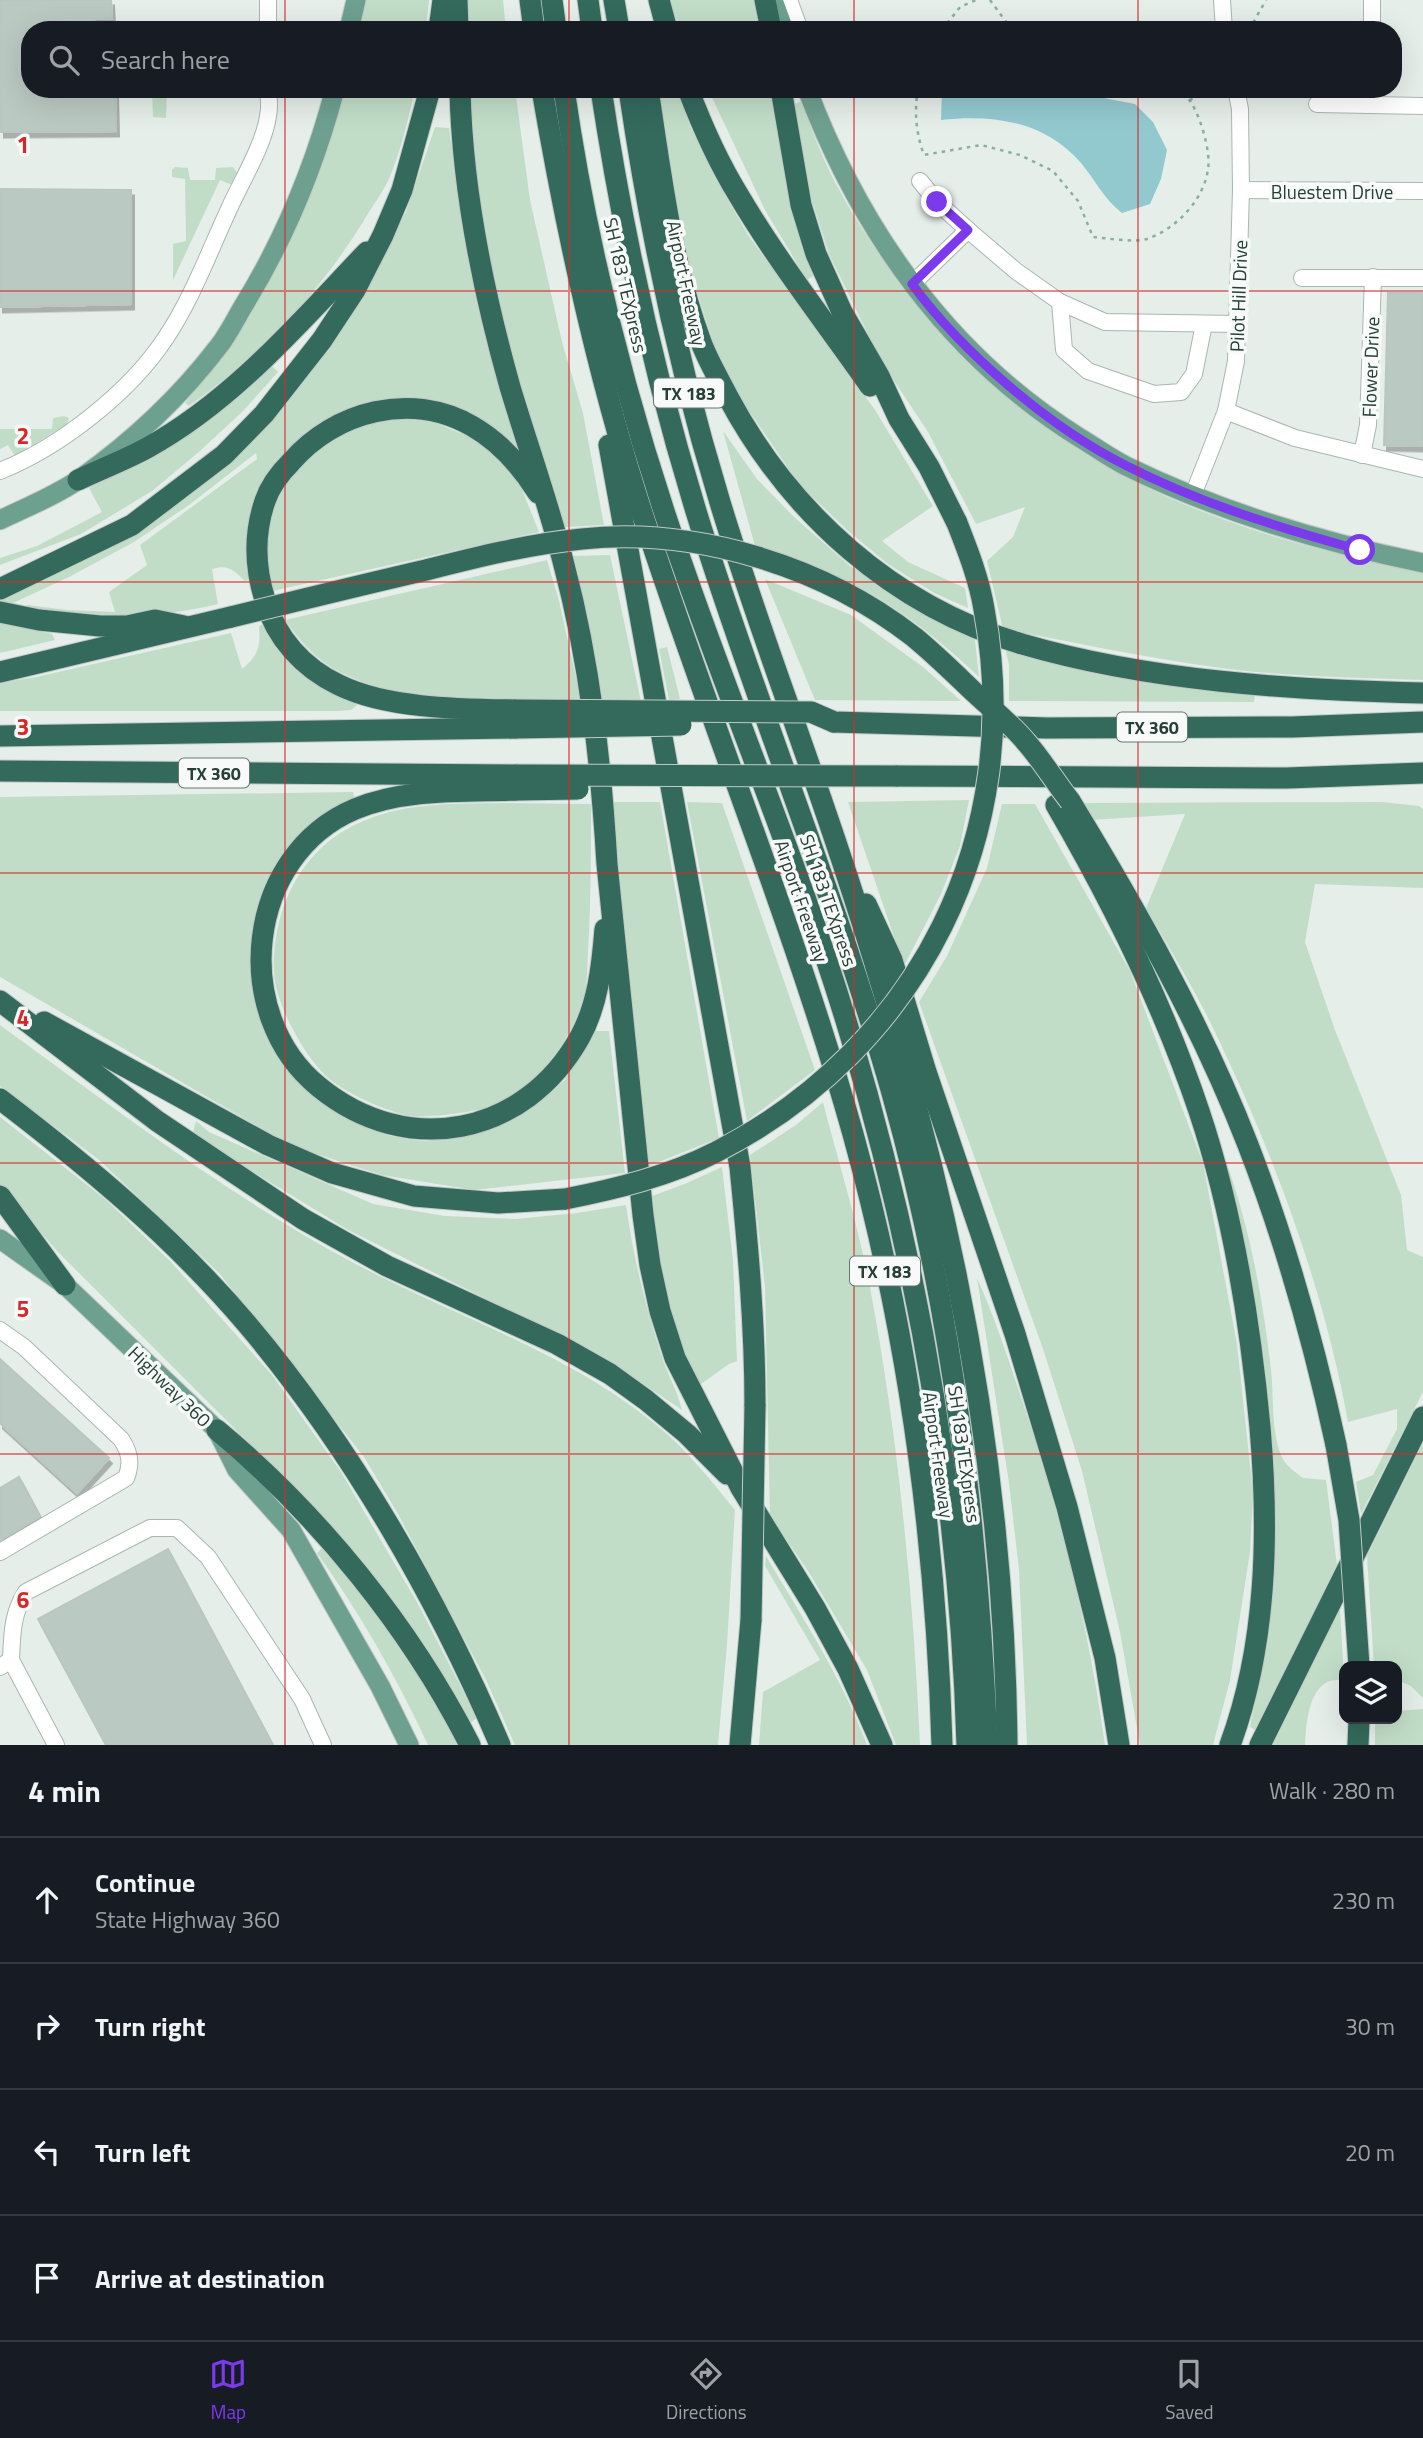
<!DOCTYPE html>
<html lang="en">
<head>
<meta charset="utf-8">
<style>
  body { margin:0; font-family:"Titillium Web",sans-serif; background:#20242c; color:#f1f3f6 }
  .controls { position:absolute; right:21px; bottom:21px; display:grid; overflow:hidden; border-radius:14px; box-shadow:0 7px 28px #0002 }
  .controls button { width:63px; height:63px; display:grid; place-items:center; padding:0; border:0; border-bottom:2px solid #363941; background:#171b24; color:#f1f3f6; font:35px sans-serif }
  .stop { position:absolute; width:21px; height:21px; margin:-16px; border:5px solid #7c3aed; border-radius:50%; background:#fff }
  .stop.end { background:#7c3aed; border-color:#fff; box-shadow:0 2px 7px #0008 }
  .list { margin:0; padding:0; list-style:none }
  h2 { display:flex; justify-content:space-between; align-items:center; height:91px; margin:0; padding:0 28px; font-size:30px }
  h2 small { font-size:23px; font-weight:400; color:#9ea1a6 }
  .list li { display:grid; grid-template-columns:46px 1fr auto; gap:21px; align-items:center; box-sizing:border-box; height:126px; padding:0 28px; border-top:2px solid #363941 }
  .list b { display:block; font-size:26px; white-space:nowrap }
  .list p { margin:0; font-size:23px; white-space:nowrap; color:#9ea1a6 }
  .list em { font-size:23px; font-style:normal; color:#9ea1a6 }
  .icon { flex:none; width:38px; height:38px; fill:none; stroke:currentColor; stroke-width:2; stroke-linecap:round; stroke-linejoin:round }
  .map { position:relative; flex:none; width:1423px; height:1745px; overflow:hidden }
  .search { position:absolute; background:#171b24; box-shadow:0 7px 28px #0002; left:21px; right:21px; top:21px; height:77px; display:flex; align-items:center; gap:18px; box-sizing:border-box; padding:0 24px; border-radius:28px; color:#9ea1a6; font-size:26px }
  .sheet { height:595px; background:#171b24 }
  nav { display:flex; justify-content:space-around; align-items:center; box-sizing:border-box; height:98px; border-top:2px solid #363941; background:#171b24; font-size:19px; color:#9ea1a6 }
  nav a { display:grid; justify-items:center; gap:4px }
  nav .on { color:#7c3aed }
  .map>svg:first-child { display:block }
  .green { fill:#c1ddc7 }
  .water { fill:#92c9cf }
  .building { fill:#bbc9c3; stroke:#b9c7c0; stroke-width:2; filter:url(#shadow) }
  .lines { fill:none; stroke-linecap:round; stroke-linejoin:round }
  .minor-casing { stroke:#a9b6b1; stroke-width:18 }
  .major-casing { stroke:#c2c9c7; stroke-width:21 }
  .highway-casing { stroke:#c2c9c7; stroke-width:23 }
  .path { stroke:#89afa1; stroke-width:2.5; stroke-dasharray:3.5 5; stroke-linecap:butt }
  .minor { stroke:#fff; stroke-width:16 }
  .major { stroke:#6ea090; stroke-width:19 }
  .highway { stroke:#336a5b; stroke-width:21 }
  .highway-bridge-casing { stroke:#c2c9c7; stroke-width:23; stroke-linecap:butt }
  .highway-bridge { stroke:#336a5b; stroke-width:21 }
  .route { stroke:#7c3aed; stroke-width:9 }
  .grid { fill:none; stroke:#d62828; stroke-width:2; stroke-opacity:0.55 }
  .labels { text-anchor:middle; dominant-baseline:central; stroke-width:7; stroke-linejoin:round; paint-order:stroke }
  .shield { fill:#f7faf8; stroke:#657771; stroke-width:2 }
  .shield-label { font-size:18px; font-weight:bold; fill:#263f37 }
  .street-label { font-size:19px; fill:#263f37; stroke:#f7faf8 }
  .grid-label { font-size:23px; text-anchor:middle; font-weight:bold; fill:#d62828; stroke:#f7faf8; stroke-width:7; stroke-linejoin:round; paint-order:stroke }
</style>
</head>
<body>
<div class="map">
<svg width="1423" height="1745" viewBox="0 0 1423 1745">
  <defs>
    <filter id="shadow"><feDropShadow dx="3" dy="5.5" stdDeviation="0" flood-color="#0004"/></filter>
  </defs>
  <rect width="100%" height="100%" fill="#e6eeea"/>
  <g class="green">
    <path d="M366,0H429L426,30H360Z"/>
    <path d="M462,0H503L506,30H463Z"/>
    <path d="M670,0H758L764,30H680Z"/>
    <path d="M152,89H167L166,118L153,117Z"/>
    <path d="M342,89H415C408,120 401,152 388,181C381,195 371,208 363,222C316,297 261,355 189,406L185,403L234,340L279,263Z"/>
    <path d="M466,89H515L530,200L562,342L583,413L604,525L565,527L529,421L503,329L474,180Z"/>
    <path d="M657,89H677L691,128L716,179L748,235L875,410L933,506L882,541L908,562L965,588L968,608L934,593L888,564L847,530L799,484L739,396L713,343L690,269L676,201Z"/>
    <path d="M708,89H775L816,274L807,280L765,210Z"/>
    <path d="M801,102C812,129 822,158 836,184C890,285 970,373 1063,439C1127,484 1204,515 1279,538C1326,552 1375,562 1423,572V680C1364,678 1305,677 1246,671C1164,662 1084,644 1003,629L987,561L1013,537L1025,507L976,524L928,432L881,361L829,254L811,198L794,104Z"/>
    <path d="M435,127L449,128L468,258L519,451L412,399L383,400L353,407L332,416L308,431L281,458L251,579L245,581C233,570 229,564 212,569L218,604C155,620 91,616 27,608V605L68,610L115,612L109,592L147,565L140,545L257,459L256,453L189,505L134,542L69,577L11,604L0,601V598L260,430L306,377L350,318L406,212Z"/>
    <path d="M175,167L188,168L190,180H215L216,168L233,167L237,173L232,185L220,180L173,280V244L186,241L185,179L172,177V170Z"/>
    <path d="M270,364L278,372L243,411L200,451L152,491L81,534L0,565V558L37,546L102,512L89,488L173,439Z"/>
    <path d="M64,416L69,418L67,424L15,456L8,445L0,449V429H52L53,418Z"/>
    <path d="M396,419L431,421L479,441L503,462L519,482L539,532L272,591C269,574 266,555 267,537C270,494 307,451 344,432C360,423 378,421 396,419Z"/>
    <path d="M723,431L757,479L794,517L850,566L929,616L974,632L979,677C943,643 904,611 859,587C826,570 791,558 755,546Z"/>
    <path d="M610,555L641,702L602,701L572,556Z"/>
    <path d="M547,560L559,601L581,700C506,703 388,707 325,663C308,651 297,636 285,620Z"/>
    <path d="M765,579L851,615L923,667L961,701L815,700Z"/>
    <path d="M0,621L52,634L55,640L0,653Z"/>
    <path d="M265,624L355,697L357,705L351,710L338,711H0V683L36,677L231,633L242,669C258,656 261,646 259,626Z"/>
    <path d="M667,647L680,699L669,700L659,649Z"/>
    <path d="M1005,647L1255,693L1254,702L1009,701V665Z"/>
    <path d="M353,792L355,799L334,809L315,822L271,880L256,917L251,962L255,998L276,1053L304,1087L346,1119L391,1136L425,1141L470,1135L502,1124L529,1110L565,1080L591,1031H609L625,1173L474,1190L382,1175L292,1146L0,977V797Z"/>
    <path d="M969,800L960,846L941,894L904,966L848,802Z"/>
    <path d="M611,802H660L719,1138L646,1167Z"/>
    <path d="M687,802L722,803L815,1070L747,1121Z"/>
    <path d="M1382,802L1419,806L1423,809V888L1315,884L1305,942L1335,1030L1401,1195L1407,1250L1423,1257V1392L1361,1514L1356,1482L1373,1475L1397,1429V1409L1348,1422C1324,1288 1273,1152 1214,1030C1194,988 1169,948 1146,908L1185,814L1091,820L1078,803Z"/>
    <path d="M502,803L591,804C591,853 591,903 588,952C587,967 588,985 583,1000C571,1039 540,1081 503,1102C488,1111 421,1120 405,1115C379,1108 339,1091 321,1071C301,1049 275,1002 274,972C272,907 303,844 366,820C408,802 456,804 502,803Z"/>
    <path d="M1002,804H1035L1130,971L1203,1163L1237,1344L1253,1493L1250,1552L1230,1680L1213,1745H1140L1120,1632L1082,1471L1043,1349L919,1002L947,956L987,868Z"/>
    <path d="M0,1025C114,1108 227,1195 352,1262C455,1317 569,1352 660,1428C688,1451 712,1482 735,1510L727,1645L718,1745H515L487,1682L398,1514L364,1457L220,1274L98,1159L0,1086Z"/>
    <path d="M823,1102C838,1161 857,1221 869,1282C898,1434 913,1590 920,1745H896L867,1670L808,1571L770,1516L765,1287L750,1155L796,1125Z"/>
    <path d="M0,1117L105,1199L170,1261L272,1375L341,1472L417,1602L477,1718L470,1723L429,1654L355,1557L230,1424L58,1252L7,1194L0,1184Z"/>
    <path d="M196,1121L209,1132L373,1204L445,1216L516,1219L577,1213L626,1205C633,1256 645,1305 661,1354C667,1374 677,1389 682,1410L603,1357L348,1230L255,1173L193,1133Z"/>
    <path d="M1226,1161C1250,1229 1263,1299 1271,1370C1274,1397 1271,1429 1281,1455C1284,1464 1295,1472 1303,1478L1326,1480L1337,1565L1255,1730L1250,1727C1260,1678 1270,1629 1273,1579C1281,1436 1260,1300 1226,1161Z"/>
    <path d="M722,1167L733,1261L737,1361L729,1364L701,1384L693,1381L661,1291L647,1198L687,1183Z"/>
    <path d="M977,1278C995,1318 1009,1361 1023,1403C1061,1514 1089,1629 1105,1745H1027L1019,1570L1009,1483Z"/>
    <path d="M1423,1443V1698L1411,1686L1397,1680V1666H1374L1367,1556Z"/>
    <path d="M322,1548L364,1594L397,1637L462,1745H428C397,1678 360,1613 317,1553Z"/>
    <path d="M766,1556C802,1617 842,1678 867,1745H759L763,1692L820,1660L765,1566Z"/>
    <path d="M1340,1609L1344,1679C1339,1680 1332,1680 1327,1682C1308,1692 1306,1726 1305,1745H1273Z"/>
    <path d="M1423,1709V1745H1375V1719H1397V1711Z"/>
  </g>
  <path class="water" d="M942,89H1057L1135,104L1153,122L1167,150L1161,179L1150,204L1122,213C1103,198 1096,181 1081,163C1045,121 992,114 941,120Z"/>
  <g class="building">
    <path d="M0,0H111L112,19H95V30H30V89H115L116,131L1,132Z"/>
    <path d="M0,189L131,190V304L0,307Z"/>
    <path d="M1388,293H1423V446L1384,445Z"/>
    <path d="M0,1359L109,1458L77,1493L0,1423Z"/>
    <path d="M19,1477L40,1516L0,1540V1488Z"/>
    <path d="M168,1549L273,1745H106L38,1619Z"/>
  </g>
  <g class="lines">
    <defs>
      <g id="minor">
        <path d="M268,0V30"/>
        <path d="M789,0L800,30"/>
        <path d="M1222,0L1224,30"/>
        <path d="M1372,30V0"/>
        <path d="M1317,104L1423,106"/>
        <path d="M920,181L937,202L968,230"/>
        <path d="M1241,190L1423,191"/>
        <path d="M1302,278H1423"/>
        <path d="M912,284L968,230L1016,271L1060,302L1105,322L1238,324"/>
        <path d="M1060,302L1064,350L1088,371L1154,394L1181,392L1194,374L1204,324"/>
        <path d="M1226,411L1295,438L1423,469"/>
        <path d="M1362,455L1368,425L1373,277"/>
        <path d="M0,471C60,447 129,393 165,339C192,299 209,252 229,209C241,182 264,145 268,116C270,108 269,98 268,89"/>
        <path d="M1193,495L1226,411L1236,361L1241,190L1240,109L1236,89"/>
        <path d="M0,1330L24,1347L121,1439C130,1452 132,1464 126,1478L0,1552"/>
        <path d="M11,1660C12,1636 12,1613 26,1592L150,1528H177L208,1557L302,1699L323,1745"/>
        <path d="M0,1667L11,1660L56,1745"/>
      </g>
      <g id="major">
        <path d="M773,0L784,30"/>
        <path d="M349,30L356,0"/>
        <path d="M807,89C861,232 949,356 1080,438C1095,447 1110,458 1126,466C1220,512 1320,542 1423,563"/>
        <path d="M0,520C27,507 57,495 81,478C133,441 180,397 219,346C229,333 236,318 244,305C285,238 315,165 335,89"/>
        <path d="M0,1239L65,1285L217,1430L237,1470L291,1530L380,1686L409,1745"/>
      </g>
      <g id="highway">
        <path d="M457,0L458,30"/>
        <path d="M530,0L534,30"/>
        <path d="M552,0L556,30"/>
        <path d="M588,0L592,30"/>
        <path d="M614,0L619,30"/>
        <path d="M659,0L667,30"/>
        <path d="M765,0L771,30"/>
        <path d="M439,30L443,0"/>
        <path d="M460,89C462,190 483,291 510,387C528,447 549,505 564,565C590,663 601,763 607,864L643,1215L650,1265L660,1311L675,1358L741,1488L815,1608L848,1669L882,1745"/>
        <path d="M542,89C565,225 594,359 635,491C703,707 792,916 853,1134C908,1332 936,1539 942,1745"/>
        <path d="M564,89C588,256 631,422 688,581C741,732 804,880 850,1034C919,1265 960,1504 967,1745"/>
        <path d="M601,89C624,242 658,393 705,540C764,725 839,906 892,1093C952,1306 978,1525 987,1745"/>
        <path d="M629,89C649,228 678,364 719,499C746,589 779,678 810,767C843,861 874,956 901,1052C966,1276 1005,1512 1007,1745"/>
        <path d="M648,89C661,174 671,261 701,342C708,361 719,379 728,397C790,513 894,607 1022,644C1148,681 1292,690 1423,693"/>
        <path d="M688,89C702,126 718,162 739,196C778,262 826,323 870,386"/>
        <path d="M781,89L801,205L816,254L842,312L879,376L899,419L929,467L957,523"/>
        <path d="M609,445L740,1167C748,1247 755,1326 755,1406"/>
        <path d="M78,480C101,469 125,460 147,448C233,401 300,322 367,252"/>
        <path d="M0,589L132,525L224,455L264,414L322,340L355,290L383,235L402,190L430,89"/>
        <path d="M0,612L39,620L100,626H127L155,620L184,626"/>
        <path d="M0,672L231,617"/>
        <path d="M516,710C462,709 388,709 339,685C303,668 276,638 265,600C255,568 254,533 265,501C270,486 280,473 291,462C335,411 411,391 472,426C500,442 521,466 538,493"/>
        <path d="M834,722L1047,728L1292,727L1423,722"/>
        <path d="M0,736L516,728"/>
        <path d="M0,771L516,775"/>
        <path d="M896,776L1287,778L1423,773"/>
        <path d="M517,790C463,792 406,788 355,809C246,855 229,1014 319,1087C407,1159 525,1136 580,1037C598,1004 602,966 605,929"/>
        <path d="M1070,801C1137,911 1201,1024 1248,1145C1286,1243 1314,1343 1336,1445"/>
        <path d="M1056,805C1113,903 1163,1004 1199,1111C1233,1212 1250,1320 1260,1427C1269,1532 1267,1645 1230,1745"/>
        <path d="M866,904L892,960L926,1072L1015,1334L1067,1507L1105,1658L1119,1745"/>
        <path d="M0,1001L157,1121L303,1219L387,1266L557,1344L610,1374L646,1400L687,1434L727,1474"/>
        <path d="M44,1022L268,1145L332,1173L414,1196L498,1203L565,1199"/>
        <path d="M0,1099C89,1167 174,1238 247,1324C351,1447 437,1597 500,1745"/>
        <path d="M0,1196L65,1285"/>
        <path d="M217,1430C319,1515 410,1627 470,1745"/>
        <path d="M740,1745L751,1620"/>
        <path d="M1260,1745L1423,1417"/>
        <path d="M1358,1745L1359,1719"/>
      </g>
    </defs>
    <use href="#minor" class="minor-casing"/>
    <use href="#major" class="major-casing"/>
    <use href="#highway" class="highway-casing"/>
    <g class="path">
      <path d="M990,0L1012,30"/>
      <path d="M942,30L960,7L976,0"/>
      <path d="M1249,30L1266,0"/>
      <path d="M918,89C914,112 916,133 924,155L981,145L1020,155L1053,171L1078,201L1093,237C1106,238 1135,243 1147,239C1176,229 1204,200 1208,169C1211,151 1200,115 1190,101C1187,97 1182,93 1179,89"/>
      <path d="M1190,101L1200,89"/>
    </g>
    <use href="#minor" class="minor"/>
    <use href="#major" class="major"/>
    <use href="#highway" class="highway"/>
    <defs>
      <g id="highway-bridge">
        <path d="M231,617C296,601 361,585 426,570C477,557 529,544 582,539C697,527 823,566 914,637C936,655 956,675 976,694C993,710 1012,725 1026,742C1042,760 1055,782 1070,801"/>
        <path d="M516,710L811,712L834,722"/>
        <path d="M516,728L681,725"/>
        <path d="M516,775L896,776"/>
        <path d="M517,790L578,789"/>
        <path d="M565,1199C616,1189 669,1176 716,1152C920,1048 1026,834 984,609C979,579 968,551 957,523"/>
        <path d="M1336,1445L1349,1520L1359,1666"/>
        <path d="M751,1620L755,1406"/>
      </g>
    </defs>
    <use href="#highway-bridge" class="highway-bridge-casing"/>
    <use href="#highway-bridge" class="highway-bridge"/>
  </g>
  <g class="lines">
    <path class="route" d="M937,202L968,230L912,284C963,353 1048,426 1125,465C1199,503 1280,528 1360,550"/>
  </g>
  <path class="grid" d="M285,0V30M569,0V30M854,0V30M1138,0V30M285,89V1745M569,89V1745M854,89V1745M1138,89V1745M0,291H1423M0,582H1423M0,873H1423M0,1163H1423M0,1454H1423"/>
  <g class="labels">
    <g class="shield">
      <rect x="654" y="378.5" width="70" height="29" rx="5"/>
      <rect x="1117" y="712.5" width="70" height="29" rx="5"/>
      <rect x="179" y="758.5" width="70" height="29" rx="5"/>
      <rect x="850" y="1256.5" width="70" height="29" rx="5"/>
    </g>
    <g class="shield-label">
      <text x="689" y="393">TX 183</text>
      <text x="1152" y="727">TX 360</text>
      <text x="214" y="773">TX 360</text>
      <text x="885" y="1271">TX 183</text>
    </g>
    <g class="street-label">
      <text x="1332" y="191">Bluestem Drive</text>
      <text transform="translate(687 283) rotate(78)">Airport Freeway</text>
      <text transform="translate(626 285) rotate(77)">SH 183 TEXpress</text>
      <text transform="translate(1238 296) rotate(-88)">Pilot Hill Drive</text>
      <text transform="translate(1370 367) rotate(-88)">Flower Drive</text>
      <text transform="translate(829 900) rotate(71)">SH 183 TEXpress</text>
      <text transform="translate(802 901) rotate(71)">Airport Freeway</text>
      <text transform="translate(170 1386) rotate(44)">Highway 360</text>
      <text transform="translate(965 1454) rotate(82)">SH 183 TEXpress</text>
      <text transform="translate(939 1455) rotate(82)">Airport Freeway</text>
    </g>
  </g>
  <g class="grid-label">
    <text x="23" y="153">1</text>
    <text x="23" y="444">2</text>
    <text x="23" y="735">3</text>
    <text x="23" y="1026">4</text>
    <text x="23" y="1317">5</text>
    <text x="23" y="1608">6</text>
  </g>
</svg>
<div class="controls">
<button><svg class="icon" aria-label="layers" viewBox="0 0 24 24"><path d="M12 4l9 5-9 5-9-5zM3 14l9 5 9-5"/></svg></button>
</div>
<div class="stop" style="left:1360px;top:550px"></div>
<div class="stop end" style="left:937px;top:202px"></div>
<div class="search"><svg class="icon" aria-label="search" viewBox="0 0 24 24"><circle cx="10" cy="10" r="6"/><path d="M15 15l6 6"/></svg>Search here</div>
</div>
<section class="sheet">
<h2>4 min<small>Walk · 280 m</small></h2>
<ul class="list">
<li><svg class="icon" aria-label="ahead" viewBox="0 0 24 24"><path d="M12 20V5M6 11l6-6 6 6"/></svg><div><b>Continue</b><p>State Highway 360</p></div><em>230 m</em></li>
<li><svg class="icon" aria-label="right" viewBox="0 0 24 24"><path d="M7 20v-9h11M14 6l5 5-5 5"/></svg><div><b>Turn right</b></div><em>30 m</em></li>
<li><svg class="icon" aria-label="left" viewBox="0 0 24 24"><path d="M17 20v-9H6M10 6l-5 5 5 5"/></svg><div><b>Turn left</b></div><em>20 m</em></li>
<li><svg class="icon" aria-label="arrive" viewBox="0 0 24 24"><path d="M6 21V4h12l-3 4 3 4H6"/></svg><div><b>Arrive at destination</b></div></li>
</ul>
</section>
<nav>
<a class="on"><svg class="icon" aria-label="map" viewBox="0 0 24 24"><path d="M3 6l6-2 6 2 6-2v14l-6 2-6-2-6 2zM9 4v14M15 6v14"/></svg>Map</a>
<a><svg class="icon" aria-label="directions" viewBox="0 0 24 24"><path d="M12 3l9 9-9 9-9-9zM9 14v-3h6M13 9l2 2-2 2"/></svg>Directions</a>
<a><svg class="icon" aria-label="saved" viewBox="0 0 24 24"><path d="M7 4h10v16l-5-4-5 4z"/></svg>Saved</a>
</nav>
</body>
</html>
